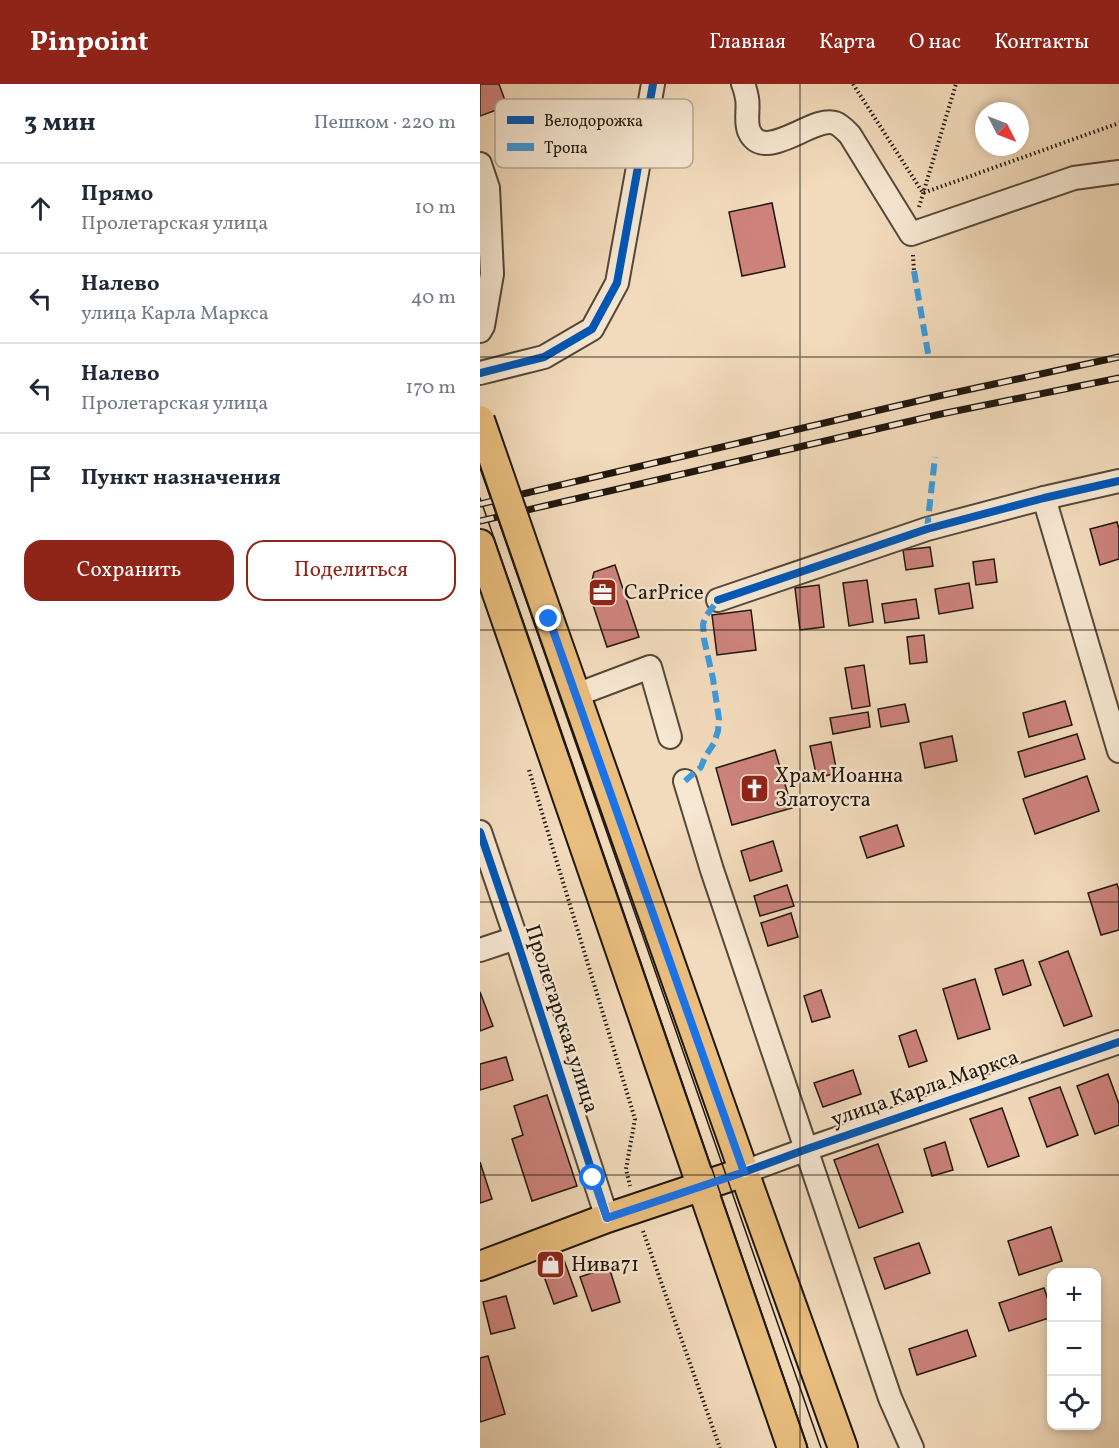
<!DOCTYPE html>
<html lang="ru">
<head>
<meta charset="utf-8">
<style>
  body { margin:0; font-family:Vollkorn,serif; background:#f2f2f3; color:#1f2937 }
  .controls { position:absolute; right:18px; bottom:18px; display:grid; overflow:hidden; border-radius:12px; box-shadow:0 3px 9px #0003 }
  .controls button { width:54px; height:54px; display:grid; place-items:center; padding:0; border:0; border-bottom:2px solid #e0e1e3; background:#fff; color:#1f2937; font:30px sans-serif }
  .compass { position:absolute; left:495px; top:18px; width:54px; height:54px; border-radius:50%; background:#fff; box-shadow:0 3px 9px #0003; rotate:132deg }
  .stop { position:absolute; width:18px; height:18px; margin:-14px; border:4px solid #1a73e8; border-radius:50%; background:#fff }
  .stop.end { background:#1a73e8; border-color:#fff; box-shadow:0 2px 6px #0008 }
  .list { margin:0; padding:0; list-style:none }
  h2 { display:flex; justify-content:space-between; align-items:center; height:78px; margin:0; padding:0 24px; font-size:26px }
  h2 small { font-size:20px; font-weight:400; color:#747a83 }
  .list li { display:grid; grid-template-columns:39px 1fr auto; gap:18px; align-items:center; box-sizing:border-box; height:90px; padding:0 24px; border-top:2px solid #e0e1e3 }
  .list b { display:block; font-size:22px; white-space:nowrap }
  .list p { margin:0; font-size:20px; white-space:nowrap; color:#747a83 }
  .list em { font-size:20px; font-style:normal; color:#747a83 }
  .actions { display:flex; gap:12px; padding:18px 24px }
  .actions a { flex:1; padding:14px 0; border:2px solid #8f2418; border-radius:18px; text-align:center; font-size:21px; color:#8f2418 }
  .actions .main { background:#8f2418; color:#fff }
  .icon { flex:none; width:33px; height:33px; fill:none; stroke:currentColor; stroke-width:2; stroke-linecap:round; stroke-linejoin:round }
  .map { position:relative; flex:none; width:639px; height:1364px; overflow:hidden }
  header { display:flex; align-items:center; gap:36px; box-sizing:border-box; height:84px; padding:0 30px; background:#8f2418; color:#fff }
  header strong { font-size:28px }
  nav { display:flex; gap:33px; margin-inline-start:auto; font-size:21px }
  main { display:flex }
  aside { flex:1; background:#fff }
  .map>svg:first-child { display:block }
  .building { fill:#cd837c; stroke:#1f170d; stroke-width:1.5 }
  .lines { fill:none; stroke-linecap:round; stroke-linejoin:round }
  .minor-casing { stroke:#544839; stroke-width:26 }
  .major-casing { stroke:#1f170d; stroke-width:32 }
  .path { stroke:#1f170d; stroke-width:4; stroke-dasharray:1.5 3; stroke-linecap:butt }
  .minor { stroke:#f7e8d3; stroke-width:22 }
  .major { stroke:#e9be7e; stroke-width:28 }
  .tram { stroke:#1f170d; stroke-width:1.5 }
  .rail-casing { stroke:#1f170d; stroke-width:7 }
  .rail { stroke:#f7e8d3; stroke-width:4.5; stroke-dasharray:14; stroke-linecap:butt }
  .major-bridge-casing { stroke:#1f170d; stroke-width:32; stroke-linecap:butt }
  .major-bridge { stroke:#e9be7e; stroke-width:28 }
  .quiet { stroke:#3c9ade; stroke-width:6; stroke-dasharray:12 6; stroke-linecap:butt }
  .cycleway-casing { stroke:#f7e8d3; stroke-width:11 }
  .cycleway { stroke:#0057b8; stroke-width:8 }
  .route { stroke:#1a73e8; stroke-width:8 }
  .grid { fill:none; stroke:#1f170d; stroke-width:1.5; stroke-opacity:0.55 }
  .labels { text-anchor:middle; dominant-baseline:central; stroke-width:4.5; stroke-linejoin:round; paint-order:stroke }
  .poi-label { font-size:21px; fill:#1f170d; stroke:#f7e8d3; text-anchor:start }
  .street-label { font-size:21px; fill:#1f170d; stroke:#f7e8d3 }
  .key { fill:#f7e8d3; stroke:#b6a998; stroke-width:1.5 }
  .key-label { font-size:16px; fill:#1f170d }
</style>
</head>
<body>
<header>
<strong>Pinpoint</strong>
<nav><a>Главная</a><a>Карта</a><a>О нас</a><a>Контакты</a></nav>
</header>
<main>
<aside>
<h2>3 мин<small>Пешком · 220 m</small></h2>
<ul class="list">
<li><svg class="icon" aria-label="ahead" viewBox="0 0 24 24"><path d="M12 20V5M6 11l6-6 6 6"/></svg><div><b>Прямо</b><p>Пролетарская улица</p></div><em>10 m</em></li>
<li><svg class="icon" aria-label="left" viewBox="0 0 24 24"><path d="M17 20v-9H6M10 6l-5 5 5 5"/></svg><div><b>Налево</b><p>улица Карла Маркса</p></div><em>40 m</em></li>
<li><svg class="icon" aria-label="left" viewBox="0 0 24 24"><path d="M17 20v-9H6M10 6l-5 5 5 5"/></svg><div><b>Налево</b><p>Пролетарская улица</p></div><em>170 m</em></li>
<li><svg class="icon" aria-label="arrive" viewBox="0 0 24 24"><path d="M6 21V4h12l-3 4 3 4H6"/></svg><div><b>Пункт назначения</b></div></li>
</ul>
<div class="actions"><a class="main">Сохранить</a><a>Поделиться</a></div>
</aside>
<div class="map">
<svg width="639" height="1364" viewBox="0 0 639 1364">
  <rect width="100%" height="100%" fill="#f2dbbc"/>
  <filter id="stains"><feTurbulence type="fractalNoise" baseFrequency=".00333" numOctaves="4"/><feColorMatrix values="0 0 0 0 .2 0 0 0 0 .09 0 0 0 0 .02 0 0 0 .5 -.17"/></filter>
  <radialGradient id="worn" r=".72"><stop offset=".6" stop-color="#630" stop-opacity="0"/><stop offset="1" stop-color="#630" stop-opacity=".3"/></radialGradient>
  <g class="building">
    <path d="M0,0H19L27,22L0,32Z"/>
    <path d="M292,119L305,183L262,192L249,128Z"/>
    <path d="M637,438L639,445V475L620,481L610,445Z"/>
    <path d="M450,463L453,482L426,486L423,466Z"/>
    <path d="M514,475L517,498L496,501L493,478Z"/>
    <path d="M135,481L159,553L127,563L109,509L114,488Z"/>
    <path d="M387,496L393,538L369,542L363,499Z"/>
    <path d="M489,499L493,524L459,530L455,505Z"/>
    <path d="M339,501L344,543L320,546L315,504Z"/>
    <path d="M436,515L439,534L405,539L402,520Z"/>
    <path d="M271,526L276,566L237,571L232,531Z"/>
    <path d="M444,551L447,578L430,580L427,553Z"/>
    <path d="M384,581L390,622L372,625L365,584Z"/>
    <path d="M585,617L592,641L549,653L543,629Z"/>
    <path d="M425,620L429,638L401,643L398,625Z"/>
    <path d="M388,628L390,643L353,650L350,634Z"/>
    <path d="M597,650L605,675L545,693L538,668Z"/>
    <path d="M472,652L477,677L445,684L440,659Z"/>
    <path d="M351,658L357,689L337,694L330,662Z"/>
    <path d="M295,666L312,724L252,741L236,684Z"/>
    <path d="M607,692L619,727L555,750L543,715Z"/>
    <path d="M417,741L424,762L387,774L380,753Z"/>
    <path d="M293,757L302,787L270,797L261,767Z"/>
    <path d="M637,800L639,806V846L621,851L608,809Z"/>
    <path d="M307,801L314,822L280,832L274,812Z"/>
    <path d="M311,829L318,853L288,862L281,839Z"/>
    <path d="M588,867L612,932L584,942L559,878Z"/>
    <path d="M543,876L551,901L523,911L515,885Z"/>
    <path d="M495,895L510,945L478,955L463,905Z"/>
    <path d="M341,906L350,933L332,938L324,912Z"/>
    <path d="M0,908L13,942L0,947Z"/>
    <path d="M436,946L447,977L429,983L419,952Z"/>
    <path d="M26,973L33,996L0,1006V980Z"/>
    <path d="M373,986L381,1010L343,1023L334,999Z"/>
    <path d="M628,990L639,1020V1041L615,1050L597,1002Z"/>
    <path d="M580,1003L598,1051L567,1063L549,1014Z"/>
    <path d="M67,1011L97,1102L52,1117L32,1055L43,1051L34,1022Z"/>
    <path d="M522,1024L539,1072L508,1083L490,1035Z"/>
    <path d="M465,1058L473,1086L452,1092L444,1065Z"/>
    <path d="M398,1060L423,1128L379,1144L354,1076Z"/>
    <path d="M0,1078L12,1115L0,1119Z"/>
    <path d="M571,1143L582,1177L539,1191L528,1157Z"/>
    <path d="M439,1159L450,1189L405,1205L394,1174Z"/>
    <path d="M84,1176L97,1212L74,1220L61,1184Z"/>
    <path d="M129,1183L140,1218L112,1227L100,1193Z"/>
    <path d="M564,1204L572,1227V1233L529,1247L519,1219Z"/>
    <path d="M26,1212L35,1244L11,1250L3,1218Z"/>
    <path d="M487,1246L496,1272L437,1291L429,1265Z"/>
    <path d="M8,1272L25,1330L0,1338V1274Z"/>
  </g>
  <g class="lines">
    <defs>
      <g id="minor">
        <path d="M263,0C265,4 266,9 267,14C269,24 265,37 269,47C284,81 333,31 355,39C361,41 366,47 370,51L431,150L594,94L639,88"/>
        <path d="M0,80L8,104L12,190L3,242L0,247"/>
        <path d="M0,289L64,273L112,245L137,199L173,0"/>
        <path d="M564,414L639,667"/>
        <path d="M238,516L447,445L564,414L639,397"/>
        <path d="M96,611L170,583L190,653"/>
        <path d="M205,697L232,786L410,1314L432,1364"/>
        <path d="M0,748L36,854L127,1134"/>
        <path d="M0,866L36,854"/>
        <path d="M264,1088L327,1065L639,958"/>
      </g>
      <g id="major">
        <path d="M0,460L312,1364"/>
        <path d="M69,535L264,1088L363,1364"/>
        <path d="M0,1182L127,1134L264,1088"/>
      </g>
    </defs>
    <use href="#minor" class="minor-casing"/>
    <use href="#major" class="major-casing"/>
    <g class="path">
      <path d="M373,0L443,109L639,39"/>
      <path d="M439,123L476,0"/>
      <path d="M433,171L434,187"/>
      <path d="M49,686L155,1035L146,1085L150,1102"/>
      <path d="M163,1147L240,1364"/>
    </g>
    <use href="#minor" class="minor"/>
    <use href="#major" class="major"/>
    <g class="tram">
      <path d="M0,384L341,1364"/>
      <path d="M0,414L63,594L328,1364"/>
    </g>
    <defs>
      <g id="rail">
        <path d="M0,420L459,312L639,273"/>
        <path d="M0,437L461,330L639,294"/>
      </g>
    </defs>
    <use href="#rail" class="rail-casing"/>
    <use href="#rail" class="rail"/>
    <defs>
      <path id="major-bridge" d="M0,336L69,535"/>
    </defs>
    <use href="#major-bridge" class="major-bridge-casing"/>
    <use href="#major-bridge" class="major-bridge"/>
    <g class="quiet">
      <path d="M434,187L449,275"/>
      <path d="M447,445L455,373"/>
      <path d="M205,697L221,683L225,673L234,659L238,647L239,635L233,595L224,555L223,540L226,532L238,516"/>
    </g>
    <defs>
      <g id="cycleway">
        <path d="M0,289L64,273L112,245L137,199L173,0"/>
        <path d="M238,516L447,445L564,414L639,397"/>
        <path d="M0,748L36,854L127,1134"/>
        <path d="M264,1088L327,1065L639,958"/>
      </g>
    </defs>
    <use href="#cycleway" class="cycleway-casing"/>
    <use href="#cycleway" class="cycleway"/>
  </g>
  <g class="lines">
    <path class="route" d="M69,535L264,1088L127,1134L113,1094"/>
  </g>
  <path class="grid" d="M320,0V1364M0,273H639M0,546H639M0,818H639M0,1091H639"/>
  <defs>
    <symbol id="office-square" viewBox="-11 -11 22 22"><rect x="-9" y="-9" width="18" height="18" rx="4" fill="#8f2418" stroke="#f7e8d3"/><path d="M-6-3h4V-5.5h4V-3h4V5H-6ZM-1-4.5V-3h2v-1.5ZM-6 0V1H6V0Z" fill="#fff"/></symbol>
    <symbol id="church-square" viewBox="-11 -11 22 22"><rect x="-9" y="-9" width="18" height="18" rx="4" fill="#8f2418" stroke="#f7e8d3"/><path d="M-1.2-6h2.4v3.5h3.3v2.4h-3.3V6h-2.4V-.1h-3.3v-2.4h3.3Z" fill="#fff"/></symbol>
    <symbol id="shop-square" viewBox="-11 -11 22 22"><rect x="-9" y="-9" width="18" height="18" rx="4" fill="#8f2418" stroke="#f7e8d3"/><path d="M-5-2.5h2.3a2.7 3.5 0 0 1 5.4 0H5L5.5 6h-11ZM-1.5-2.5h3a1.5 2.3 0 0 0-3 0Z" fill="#fff"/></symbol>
  </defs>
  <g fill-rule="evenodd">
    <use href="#office-square" x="106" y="492" width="33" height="33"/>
    <use href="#church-square" x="258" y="688" width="33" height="33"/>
    <use href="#shop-square" x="54" y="1164" width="33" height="33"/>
  </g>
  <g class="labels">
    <g class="poi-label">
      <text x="144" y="509">CarPrice</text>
      <text x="295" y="692">Храм Иоанна<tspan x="295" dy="24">Златоуста</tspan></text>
      <text x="91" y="1181">Нива71</text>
    </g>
    <g class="street-label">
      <text transform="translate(81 935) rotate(72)">Пролетарская улица</text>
      <text transform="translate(445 1005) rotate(-19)">улица Карла Маркса</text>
    </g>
  </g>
  <rect x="15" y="15" width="198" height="69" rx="9" class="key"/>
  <rect x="27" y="32" width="27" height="8" fill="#0057b8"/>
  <rect x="27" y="59" width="27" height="8" fill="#3c9ade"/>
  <g class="key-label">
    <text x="64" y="42">Велодорожка</text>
    <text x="64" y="69">Тропа</text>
  </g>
  <rect width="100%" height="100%" filter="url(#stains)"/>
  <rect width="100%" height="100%" fill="url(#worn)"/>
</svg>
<div class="controls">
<button>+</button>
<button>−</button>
<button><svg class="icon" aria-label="locate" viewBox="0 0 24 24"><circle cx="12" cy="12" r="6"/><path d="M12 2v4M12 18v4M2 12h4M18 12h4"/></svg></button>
</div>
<svg class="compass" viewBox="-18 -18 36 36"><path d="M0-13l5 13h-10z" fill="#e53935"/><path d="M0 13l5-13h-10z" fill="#747a83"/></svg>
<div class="stop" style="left:113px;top:1094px"></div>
<div class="stop end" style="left:69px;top:535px"></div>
</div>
</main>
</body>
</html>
